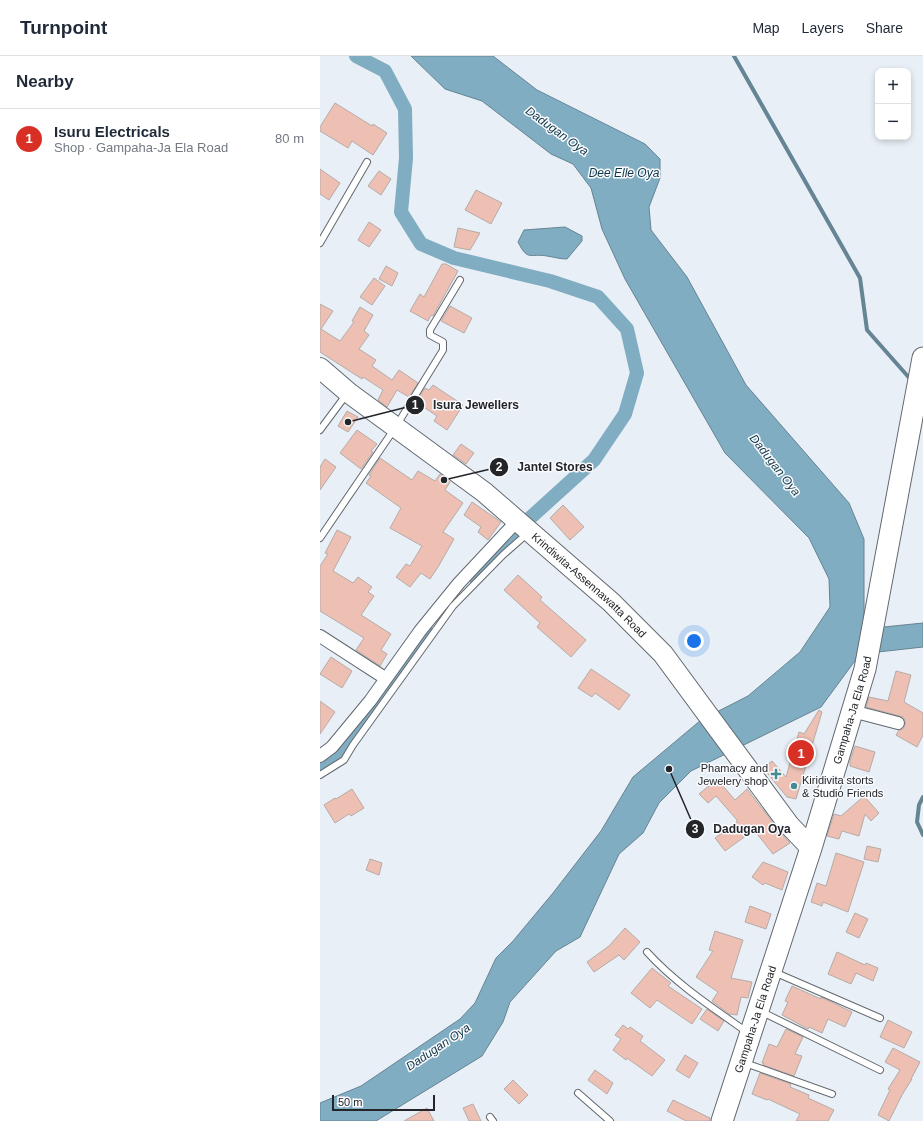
<!DOCTYPE html>
<html lang="en">
<head>
<meta charset="utf-8">
<style>
  body { margin:0; font-family:Helvetica,sans-serif; background:#f6f6f7; color:#1f2937 }
  .controls { position:absolute; right:12px; top:12px; display:grid; overflow:hidden; border-radius:8px; box-shadow:0 2px 6px #0003 }
  .controls button { width:36px; height:36px; display:grid; place-items:center; padding:0; border:0; border-bottom:1px solid #e0e1e3; background:#fff; color:#1f2937; font:20px sans-serif }
  .scale { position:absolute; left:12px; bottom:10px; width:103px; box-sizing:border-box; padding-left:4px; border:2px solid #232528; border-top:0; font-size:11px; line-height:14px; white-space:nowrap; color:#232528; -webkit-text-stroke:3px #f9fbfe; paint-order:stroke }
  .you { position:absolute; left:374px; top:585px; width:14px; height:14px; margin:-10px; border:3px solid #fff; border-radius:50%; background:#1a73e8; box-shadow:0 0 0 6px #1a73e833 }
  .badge { display:grid; place-items:center; width:26px; height:26px; border-radius:50%; background:#d93025; color:#fff; font-size:13px; font-weight:700 }
  .pin { position:absolute; translate:-50% -50%; border:2px solid #fff; box-shadow:0 1px 4px #0006 }
  .list { margin:0; padding:0; list-style:none }
  h2 { display:flex; justify-content:space-between; align-items:center; height:52px; margin:0; padding:0 16px; font-size:17px }
  h2 small { font-size:13px; font-weight:400; color:#747a83 }
  .list li { display:grid; grid-template-columns:26px 1fr auto; gap:12px; align-items:center; box-sizing:border-box; height:60px; padding:0 16px; border-top:1px solid #e0e1e3 }
  .list b { display:block; font-size:15px; white-space:nowrap }
  .list p { margin:0; font-size:13px; white-space:nowrap; color:#747a83 }
  .list em { font-size:13px; font-style:normal; color:#747a83 }
  .map { position:relative; flex:none; width:603px; height:1065px; overflow:hidden }
  header { display:flex; align-items:center; gap:24px; box-sizing:border-box; height:56px; padding:0 20px; background:#fff; border-bottom:1px solid #e0e1e3 }
  header strong { font-size:19px }
  nav { display:flex; gap:22px; margin-inline-start:auto; font-size:14px }
  main { display:flex }
  aside { flex:1; background:#fff }
  .map>svg:first-child { display:block }
  .water { fill:#81adc2; stroke:#658494 }
  .lines { fill:none; stroke-linecap:round; stroke-linejoin:round }
  .stream { stroke:#658494; stroke-width:4 }
  .canal { stroke:#81adc2; stroke-width:14 }
  .building { fill:#eec0b3; stroke:#b5aba8 }
  .service-casing { stroke:#62686e; stroke-width:8 }
  .minor-casing { stroke:#62686e; stroke-width:14 }
  .primary-casing { stroke:#62686e; stroke-width:22 }
  .trunk-casing { stroke:#62686e; stroke-width:23 }
  .service { stroke:#fff; stroke-width:6 }
  .minor { stroke:#fff; stroke-width:12 }
  .primary { stroke:#fff; stroke-width:20 }
  .trunk { stroke:#fff; stroke-width:21 }
  .poi-dot { fill:#448b94; stroke:#f9fbfe; stroke-width:1.5 }
  .labels { text-anchor:middle; dominant-baseline:central; stroke-width:3; stroke-linejoin:round; paint-order:stroke }
  .street-label { font-size:11px; fill:#232528; stroke:#f9fbfe }
  .poi-label { font-size:11px; fill:#232528; stroke:#f9fbfe; text-anchor:end }
  .water-label { font-size:12px; font-style:italic; fill:#0f3546; stroke:#f9fbfe }
  .leader { fill:none; stroke:#232528; stroke-width:1.5 }
  .callout-dot { fill:#232528; stroke:#f9fbfe; stroke-width:1.5 }
  .mark-label { font-size:12px; text-anchor:middle; font-weight:bold; fill:#fff }
  .callout-label { font-size:12px; text-anchor:middle; font-weight:bold; fill:#232528; stroke:#f9fbfe; stroke-width:3; stroke-linejoin:round; paint-order:stroke }
</style>
</head>
<body>
<header>
<strong>Turnpoint</strong>
<nav><a>Map</a><a>Layers</a><a>Share</a></nav>
</header>
<main>
<aside>
<h2>Nearby<small></small></h2>
<ul class="list">
<li><span class="badge">1</span><div><b>Isuru Electricals</b><p>Shop · Gampaha-Ja Ela Road</p></div><em>80 m</em></li>
</ul>
</aside>
<div class="map">
<svg width="603" height="1065" viewBox="0 0 603 1065">
  <rect width="100%" height="100%" fill="#e8eff6"/>
  <g class="water">
    <path d="M91,0H173L217,34L325,88L340,103V122L329,151L331,174L367,221L426,329L529,447L544,483V573L603,567V591L540,598L501,651L371,715L339,747L323,777L299,798L260,881L236,895L190,946L183,966L162,1000L56,1065H0V1047L41,1030L140,963L155,947L176,902L193,885L233,837L281,775L313,721L381,664L428,640L480,596L510,551L509,523L489,482L405,397L305,223L282,173L271,132L253,108L231,98L162,45L125,33Z"/>
    <path d="M245,171L262,180V185L247,203C240,203 234,201 227,200C210,197 208,206 198,186L204,174Z"/>
  </g>
  <g class="lines">
    <g class="stream">
      <path d="M414,0L540,222L547,274L592,325"/>
      <path d="M603,741L599,749L597,766L603,779"/>
    </g>
    <g class="canal">
      <path d="M36,0L65,15L85,53L86,102L81,156L101,188L134,202L230,225L278,241L307,273L317,317L305,358L274,404L209,463L153,520"/>
      <path d="M0,709C17,699 28,683 40,668C64,638 85,607 106,576"/>
    </g>
  </g>
  <g class="building">
    <path d="M15,47L52,70L53,68L67,77L53,99L32,85L28,92L0,75V71Z"/>
    <path d="M0,113L20,127L9,144L0,138Z"/>
    <path d="M59,115L71,123L61,139L48,130Z"/>
    <path d="M156,134L182,147L171,168L145,154Z"/>
    <path d="M49,166L61,174L49,191L38,184Z"/>
    <path d="M138,172L160,177L150,194L134,191Z"/>
    <path d="M122,208H126L138,215L113,260L111,259L108,265L90,255L100,238L104,241Z"/>
    <path d="M66,210L78,217L72,230L59,223Z"/>
    <path d="M54,222L65,230L52,249L40,241Z"/>
    <path d="M0,248L13,255L1,273L20,285L34,266L32,265L40,251L53,259L44,275L49,279L39,293L56,304L52,310L72,324L79,314L98,327L89,341L77,334L67,351L58,344L63,334L43,321L42,323L0,296Z"/>
    <path d="M130,250L152,262L144,277L121,265Z"/>
    <path d="M113,329L143,349L127,374L114,365L117,360L96,346L105,332L109,334Z"/>
    <path d="M27,355L38,361L28,376L18,370Z"/>
    <path d="M37,374L57,388L51,395L53,396L41,413L20,397Z"/>
    <path d="M141,388L154,397L146,408L133,399Z"/>
    <path d="M60,402L92,424L98,415L115,425L120,418L130,426L125,434L143,447L123,476L134,483L118,511L110,523L101,517L90,531L76,521L86,508L90,510L102,490L70,472L81,452L46,427L51,420L49,419Z"/>
    <path d="M5,403L16,411L0,434V411Z"/>
    <path d="M152,446L181,466L168,484L158,476L161,471L144,459Z"/>
    <path d="M243,449L264,471L250,484L230,462Z"/>
    <path d="M17,474L31,481L13,515L33,527L38,521L52,531L48,536L54,540L41,559L71,578L61,594L67,598L60,610L36,594L44,582L0,555V510L8,498L5,497Z"/>
    <path d="M198,519L222,541L220,544L266,584L251,601L217,571L220,567L184,534Z"/>
    <path d="M11,601L32,615L22,632L0,618Z"/>
    <path d="M271,613L310,639L299,654L275,637L272,641L258,632Z"/>
    <path d="M576,615L591,619L584,646L603,657V679L597,691L576,679L579,674L583,673L585,669V664L583,661L546,651L549,641L568,645Z"/>
    <path d="M0,645L15,656L0,678Z"/>
    <path d="M499,654L502,656L476,743L467,741L443,712L452,705L466,721L479,676L484,678Z"/>
    <path d="M535,690L555,696L549,716L530,710V705Z"/>
    <path d="M397,723L415,744L427,733L460,776L470,787L453,798L434,774L405,795L395,782L417,766V764L396,740L388,747L379,738Z"/>
    <path d="M32,733L44,752L31,760L29,758L15,767L4,749L15,742L16,743Z"/>
    <path d="M544,740L559,757L551,765L545,758L539,780L522,775L519,783L507,780L514,758L521,760Z"/>
    <path d="M547,790L561,793L558,806L544,803Z"/>
    <path d="M516,797L544,806L528,856L503,846L502,850L491,846L497,827L506,830Z"/>
    <path d="M50,803L62,807L59,819L46,814Z"/>
    <path d="M443,806L468,816L462,834L445,827L443,829L432,821Z"/>
    <path d="M430,850L451,858L446,873L425,866Z"/>
    <path d="M535,857L548,863L539,882L526,876Z"/>
    <path d="M305,872L320,886L304,904L299,899L274,916L267,906L289,890Z"/>
    <path d="M395,875L423,884L411,922L432,926L428,942L421,941L417,959L409,958L392,945L398,936L376,921L393,895L389,894Z"/>
    <path d="M517,896L545,909L546,907L558,912L553,925L536,917L531,928L508,918Z"/>
    <path d="M332,912L351,927L348,930L382,953L372,968L337,944L330,952L311,937Z"/>
    <path d="M472,930L501,943V941L532,956L525,971L508,963L502,977L489,971L488,973L462,959L468,946L465,945Z"/>
    <path d="M387,953L404,965L398,975L380,963Z"/>
    <path d="M568,964L592,976L584,992L560,981Z"/>
    <path d="M303,969L308,973L310,971L323,980L320,985L345,1004L332,1020L307,1002L306,1004L293,994L301,983L295,979Z"/>
    <path d="M466,973L483,981L475,998L482,1000L474,1020L443,1009L444,1007H442L449,988L457,991Z"/>
    <path d="M573,992L600,1006L591,1023H592L582,1039L569,1065L558,1059L570,1034L568,1033L580,1014L565,1006Z"/>
    <path d="M365,999L378,1007L369,1022L356,1014Z"/>
    <path d="M275,1014L293,1027L287,1038L268,1024Z"/>
    <path d="M440,1017L471,1028L470,1031L489,1039L488,1042L514,1054L508,1065H476L480,1058L448,1043L447,1044L432,1038Z"/>
    <path d="M193,1024L208,1039L199,1048L184,1033Z"/>
    <path d="M353,1044L390,1062V1065H366L347,1055Z"/>
    <path d="M153,1048L161,1065H149L143,1052Z"/>
    <path d="M107,1052L114,1065H84Z"/>
  </g>
  <g class="lines">
    <defs>
      <g id="service">
        <path d="M0,187L47,106"/>
        <path d="M0,374L26,339"/>
        <path d="M0,482L75,372L123,294V286L110,279V274L140,224"/>
        <path d="M0,719L24,704L33,689L133,550L183,499L208,477"/>
        <path d="M327,896C355,927 393,952 427,976"/>
        <path d="M454,916L560,962"/>
        <path d="M442,956L560,1014"/>
        <path d="M425,1007L512,1038"/>
        <path d="M258,1037L290,1065"/>
        <path d="M170,1061L173,1065"/>
      </g>
      <g id="minor">
        <path d="M0,580L65,622"/>
        <path d="M532,655L578,667"/>
        <path d="M0,700L12,691L50,645L100,575L139,527L197,465"/>
      </g>
      <g id="primary">
        <path id="s1" d="M0,312L29,337L164,436L291,546L343,598L469,769L491,792"/>
      </g>
      <g id="trunk">
        <path id="s2" d="M402,1065L491,792L545,613L603,302"/>
      </g>
    </defs>
    <use href="#service" class="service-casing"/>
    <use href="#minor" class="minor-casing"/>
    <use href="#primary" class="primary-casing"/>
    <use href="#trunk" class="trunk-casing"/>
    <use href="#service" class="service"/>
    <use href="#minor" class="minor"/>
    <use href="#primary" class="primary"/>
    <use href="#trunk" class="trunk"/>
  </g>
  <g class="poi-dot">
    <path d="M454 712h4v4h4v4h-4v4h-4v-4h-4v-4h4z"/>
    <circle cx="474" cy="730" r="4"/>
  </g>
  <g class="labels">
    <g class="street-label">
      <text stroke="none"><textPath href="#s1" startOffset="346">Krindiwita-Assennawatta Road</textPath></text>
      <text stroke="none"><textPath href="#s2" startOffset="431">Gampaha-Ja Ela Road</textPath></text>
      <text stroke="none"><textPath href="#s2" startOffset="107">Gampaha-Ja Ela Road</textPath></text>
    </g>
    <g class="poi-label">
      <text x="448" y="712">Phamacy and<tspan x="448" dy="13">Jewelery shop</tspan></text>
      <text x="482" y="724" text-anchor="start">Kiridivita storts<tspan x="482" dy="13">&amp; Studio Friends</tspan></text>
    </g>
    <g class="water-label">
      <text transform="translate(237 75) rotate(36)">Dadugan Oya</text>
      <text x="304" y="117">Dee Elle Oya</text>
      <text transform="translate(455 409) rotate(52)">Dadugan Oya</text>
      <text transform="translate(118 991) rotate(-34)">Dadugan Oya</text>
    </g>
  </g>
  <path class="leader" d="M28 366L95 349M124 424L179 411M349 713L375 773"/>
  <g class="callout-dot">
    <circle cx="28" cy="366" r="4"/>
    <circle cx="124" cy="424" r="4"/>
    <circle cx="349" cy="713" r="4"/>
    <circle cx="95" cy="349" r="10"/>
    <circle cx="179" cy="411" r="10"/>
    <circle cx="375" cy="773" r="10"/>
  </g>
  <g class="mark-label">
    <text x="95" y="353">1</text>
    <text x="179" y="415">2</text>
    <text x="375" y="777">3</text>
  </g>
  <g class="callout-label">
    <text x="156" y="353">Isura Jewellers</text>
    <text x="235" y="415">Jantel Stores</text>
    <text x="432" y="777">Dadugan Oya</text>
  </g>
</svg>
<div class="controls">
<button>+</button>
<button>−</button>
</div>
<div class="scale">50 m</div>
<div class="you"></div>
<div class="pin badge" style="left:481px;top:697px">1</div>
</div>
</main>
</body>
</html>
